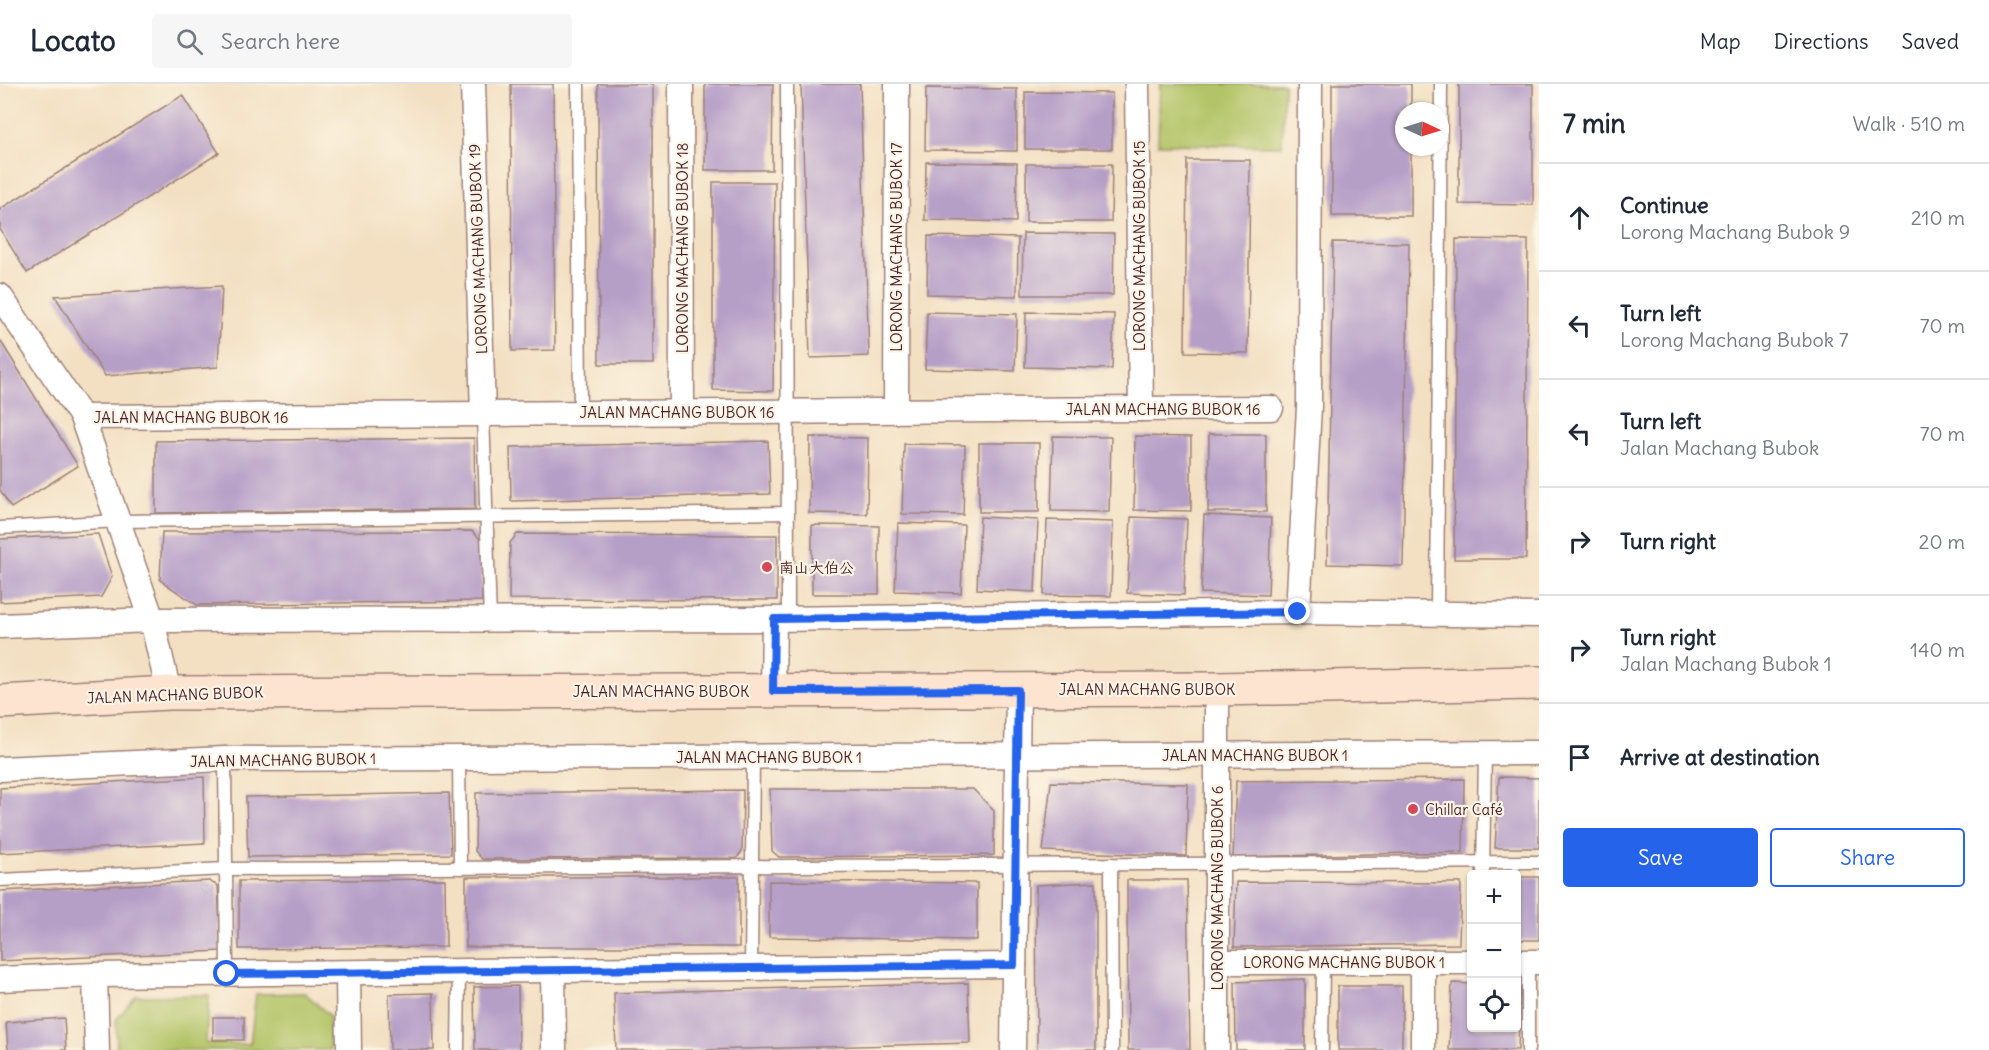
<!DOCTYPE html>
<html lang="en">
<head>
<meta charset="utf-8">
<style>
  body { margin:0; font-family:Delius,"LXGW WenKai TC",sans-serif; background:#f6f6f7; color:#1f2937 }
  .controls { position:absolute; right:18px; bottom:18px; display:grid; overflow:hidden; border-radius:6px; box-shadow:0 2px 4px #0004 }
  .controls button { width:54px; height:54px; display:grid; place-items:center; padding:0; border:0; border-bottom:2px solid #e0e1e3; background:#fff; color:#1f2937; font:30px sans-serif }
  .compass { position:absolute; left:1395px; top:18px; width:54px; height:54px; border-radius:50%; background:#fff; box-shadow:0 2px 4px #0004; rotate:94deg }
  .stop { position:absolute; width:18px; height:18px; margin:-14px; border:4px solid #2563eb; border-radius:50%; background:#fff }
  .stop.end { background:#2563eb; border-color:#fff; box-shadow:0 2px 6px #0008 }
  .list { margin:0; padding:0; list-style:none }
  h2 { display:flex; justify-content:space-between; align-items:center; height:78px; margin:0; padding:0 24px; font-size:26px }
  h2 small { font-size:20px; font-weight:400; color:#747a83 }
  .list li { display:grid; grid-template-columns:39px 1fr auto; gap:18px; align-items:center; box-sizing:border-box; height:108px; padding:0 24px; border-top:2px solid #e0e1e3 }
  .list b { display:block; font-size:22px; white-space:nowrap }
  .list p { margin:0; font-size:20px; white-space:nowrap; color:#747a83 }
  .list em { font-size:20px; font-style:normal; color:#747a83 }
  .actions { display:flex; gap:12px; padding:18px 24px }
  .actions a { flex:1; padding:14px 0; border:2px solid #2563eb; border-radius:6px; text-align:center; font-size:21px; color:#2563eb }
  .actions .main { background:#2563eb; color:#fff }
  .icon { flex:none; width:33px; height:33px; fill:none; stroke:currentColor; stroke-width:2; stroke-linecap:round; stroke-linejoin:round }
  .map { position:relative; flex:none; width:1539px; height:966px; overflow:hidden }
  header { display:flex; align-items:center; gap:36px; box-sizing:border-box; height:84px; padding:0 30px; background:#fff; border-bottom:2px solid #e0e1e3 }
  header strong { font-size:28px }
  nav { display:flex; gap:33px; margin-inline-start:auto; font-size:21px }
  .search { width:420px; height:54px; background:#f6f6f7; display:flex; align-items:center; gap:15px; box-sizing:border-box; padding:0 21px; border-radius:6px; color:#747a83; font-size:22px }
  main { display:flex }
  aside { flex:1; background:#fff }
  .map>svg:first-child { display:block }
  .green { fill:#b3c468; stroke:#7e724a; stroke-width:1.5 }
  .building { fill:#b59fc7 }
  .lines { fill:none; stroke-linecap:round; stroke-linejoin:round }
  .service-casing { stroke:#9e8077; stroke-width:15 }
  .minor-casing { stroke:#9e8077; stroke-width:27 }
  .secondary-casing { stroke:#9e8077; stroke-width:36 }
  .service { stroke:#fff; stroke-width:12 }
  .minor { stroke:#fff; stroke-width:24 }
  .secondary { stroke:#fde4d1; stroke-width:33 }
  .route { stroke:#2563eb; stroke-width:8 }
  .poi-dot { fill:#d1495b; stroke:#fcf5e5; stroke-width:2 }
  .labels { text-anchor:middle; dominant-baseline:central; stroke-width:4.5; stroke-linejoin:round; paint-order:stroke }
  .street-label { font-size:15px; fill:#4a1f2b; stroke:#fcf5e5 }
  .poi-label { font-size:15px; fill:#4a1f2b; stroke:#fcf5e5; text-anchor:start }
</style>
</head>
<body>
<header>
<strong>Locato</strong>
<div class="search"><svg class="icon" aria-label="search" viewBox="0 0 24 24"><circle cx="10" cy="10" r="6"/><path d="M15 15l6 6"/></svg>Search here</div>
<nav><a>Map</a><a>Directions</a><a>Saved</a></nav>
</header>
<main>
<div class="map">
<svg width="1539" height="966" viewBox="0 0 1539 966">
  <rect width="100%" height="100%" fill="#fcf5e5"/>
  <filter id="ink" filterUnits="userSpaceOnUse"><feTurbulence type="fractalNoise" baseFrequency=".0167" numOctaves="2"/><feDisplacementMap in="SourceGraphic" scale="12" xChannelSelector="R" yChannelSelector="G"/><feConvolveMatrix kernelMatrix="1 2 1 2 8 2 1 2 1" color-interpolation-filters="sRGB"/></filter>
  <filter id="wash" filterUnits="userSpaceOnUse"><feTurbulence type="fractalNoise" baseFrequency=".008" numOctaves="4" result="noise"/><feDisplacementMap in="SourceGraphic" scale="24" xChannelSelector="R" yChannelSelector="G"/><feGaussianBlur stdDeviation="1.35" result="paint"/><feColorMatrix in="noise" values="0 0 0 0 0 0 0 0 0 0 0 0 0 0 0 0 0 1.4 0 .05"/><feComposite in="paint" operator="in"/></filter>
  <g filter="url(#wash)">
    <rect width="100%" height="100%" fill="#f3e0c3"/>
    <g class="green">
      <path d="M1160,0H1284L1282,62L1158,60Z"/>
      <path d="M305,909L330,932V966H117L116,936L136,912L209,911L206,959L250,960L256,910Z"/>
    </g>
    <g id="blocks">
      <g class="building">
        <path d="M511,0H553L555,266L512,267Z"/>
        <path d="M598,0H653V280H599Z"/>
        <path d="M705,0H773L772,86H705Z"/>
        <path d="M801,0H860L869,272L810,274Z"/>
        <path d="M1332,0H1411V27H1404V63H1411V132H1332Z"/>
        <path d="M1459,0H1533V121L1459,120Z"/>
        <path d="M926,4L1017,5V67L925,66Z"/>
        <path d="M1025,8L1112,9V65H1025Z"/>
        <path d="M183,11L219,69L27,189L0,145V125Z"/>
        <path d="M1187,76H1250L1248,269L1185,268Z"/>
        <path d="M926,78L1017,79L1016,138L925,136Z"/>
        <path d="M1026,80H1112L1111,138H1026Z"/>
        <path d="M713,98H775L773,307L713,306Z"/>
        <path d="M1023,149L1114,150L1113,211H1022Z"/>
        <path d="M928,152L1018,154L1017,212L927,210Z"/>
        <path d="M1456,155L1528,156L1526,475H1454Z"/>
        <path d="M1333,158L1409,159L1403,482L1327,480Z"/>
        <path d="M222,202L218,283L105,292L55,212Z"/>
        <path d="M927,228L1017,230L1015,287L925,285Z"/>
        <path d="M1026,228L1114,230L1112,285L1025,283Z"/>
        <path d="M0,256L78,382L11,424L0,406Z"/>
        <path d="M1209,350H1266V428H1208Z"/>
        <path d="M1053,352L1111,353L1109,428L1051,427Z"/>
        <path d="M1135,352L1191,353V427L1134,426Z"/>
        <path d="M810,353L868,354L867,430L809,429Z"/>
        <path d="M474,354L475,425L156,429V357Z"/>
        <path d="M768,357L770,410L511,417L510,363Z"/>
        <rect x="979" y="359" width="60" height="69"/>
        <path d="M904,360L965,361L963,431L902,430Z"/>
        <path d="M1204,431L1271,434L1268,511L1201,509Z"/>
        <path d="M980,433L1038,436L1035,508L977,505Z"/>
        <path d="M1131,433L1187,435L1184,511L1127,509Z"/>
        <path d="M1047,436L1113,438L1111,512L1044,511Z"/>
        <path d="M898,439L964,441L961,509L895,507Z"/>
        <path d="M812,441L879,442V510H812Z"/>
        <path d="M472,447L482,457V517L197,521L160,496L162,448Z"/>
        <path d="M98,450L112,493L101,513L0,518V455Z"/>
        <path d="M517,450L777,451V516L509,515L510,459Z"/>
        <path d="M204,693L205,759L0,769V704Z"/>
        <path d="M1499,693L1539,694V764H1495Z"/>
        <path d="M1464,695L1463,768L1233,773L1236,697Z"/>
        <path d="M1051,698L1188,700L1186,772L1043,767Z"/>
        <path d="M770,705H973L994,727V771L779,773L772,767Z"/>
        <path d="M743,706L742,767L737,774L482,775L475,767L476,709Z"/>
        <path d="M449,709L451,770L248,773L246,713Z"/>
        <rect x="466" y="793" width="273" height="70"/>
        <rect x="1516" y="793" width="23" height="63"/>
        <path d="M445,795L446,863L239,865V797Z"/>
        <path d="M1127,796H1187L1190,966H1128Z"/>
        <path d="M209,797L218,802L221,867L0,877V807Z"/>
        <path d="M769,797L977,799V856L769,853Z"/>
        <path d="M1096,798V966H1037L1036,801Z"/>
        <path d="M1236,798L1461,799L1459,860L1234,863Z"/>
        <path d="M1305,895V966H1236L1235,898Z"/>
        <path d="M968,899L970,959L706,966H616L614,909Z"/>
        <path d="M1452,899L1472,900V944H1516V903L1520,904L1518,966H1449Z"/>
        <path d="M518,902L519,966H475L474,903Z"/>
        <rect x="1338" y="902" width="64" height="64"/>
        <path d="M433,909L434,966H390L389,910Z"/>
        <rect x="213" y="933" width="31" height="23"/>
        <path d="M64,934L66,966H8L6,938Z"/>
      </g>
    </g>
  </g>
  <g filter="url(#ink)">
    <use href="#blocks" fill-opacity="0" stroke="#9e8077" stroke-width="1.5"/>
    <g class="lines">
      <defs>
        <g id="service">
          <path d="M578,0L580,329"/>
          <path d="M787,0L788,535"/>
          <path d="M483,330L490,536"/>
          <path d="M0,444L118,437L788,429"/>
          <path d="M1437,530L1441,0"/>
          <path d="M459,674L460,784"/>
          <path d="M225,675L227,890"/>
          <path d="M1111,780L1112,966"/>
          <path d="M1483,790L1485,669"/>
          <path d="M0,796L226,785L1539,778"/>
          <path d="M751,884L753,673"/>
          <path d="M458,966L459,887"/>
          <path d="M1322,966L1323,878"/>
          <path d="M1528,966V878"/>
        </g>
        <g id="minor">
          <path d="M473,0L483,330"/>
          <path d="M681,0L682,328"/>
          <path d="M1137,0L1141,325"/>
          <path d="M0,212L82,333L152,536L169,609"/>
          <path d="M896,327L897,0"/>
          <path d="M82,333L1271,324"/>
          <path d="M1298,528L1309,323L1310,0"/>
          <path d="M0,542L152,536L774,535L1298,528L1539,531"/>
          <path d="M1217,605V966"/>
          <path d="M773,607L774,535"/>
          <path d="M0,685L225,675L1539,669"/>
          <path d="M1217,878H1472"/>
          <path d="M1516,878H1539"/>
          <path d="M553,886L554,966"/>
          <path d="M348,889L349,966"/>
          <path d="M95,891L97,966"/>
          <path d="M0,895L95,891L1014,881"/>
          <path d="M1013,966L1018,606"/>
          <path d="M1423,966V878"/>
        </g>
        <path id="secondary" d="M0,618L169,609L1217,605L1539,599"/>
      </defs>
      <use href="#service" class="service-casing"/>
      <use href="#minor" class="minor-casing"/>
      <use href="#secondary" class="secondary-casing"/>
      <use href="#service" class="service"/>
      <use href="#minor" class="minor"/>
      <use href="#secondary" class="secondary"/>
    </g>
  </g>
  <g class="lines" filter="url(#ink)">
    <path class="route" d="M227,890L1014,881L1018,606L773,607L774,535L1298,528"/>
  </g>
  <g class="poi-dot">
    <circle cx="767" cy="483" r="6"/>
    <circle cx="1413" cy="725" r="6"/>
  </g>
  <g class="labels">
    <g class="street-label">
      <text transform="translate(1139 162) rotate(-90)">LORONG MACHANG BUBOK 15</text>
      <text transform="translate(896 163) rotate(-90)">LORONG MACHANG BUBOK 17</text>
      <text transform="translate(682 164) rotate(-90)">LORONG MACHANG BUBOK 18</text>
      <text transform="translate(478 165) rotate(-92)">LORONG MACHANG BUBOK 19</text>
      <text x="1163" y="325">JALAN MACHANG BUBOK 16</text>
      <text x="677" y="328">JALAN MACHANG BUBOK 16</text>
      <text x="191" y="333">JALAN MACHANG BUBOK 16</text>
      <text x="1147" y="605">JALAN MACHANG BUBOK</text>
      <text x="661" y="607">JALAN MACHANG BUBOK</text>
      <text transform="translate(175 611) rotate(-2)">JALAN MACHANG BUBOK</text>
      <text x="1255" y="671">JALAN MACHANG BUBOK 1</text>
      <text x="769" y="673">JALAN MACHANG BUBOK 1</text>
      <text transform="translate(283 676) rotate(-1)">JALAN MACHANG BUBOK 1</text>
      <text transform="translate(1217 804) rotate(-90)">LORONG MACHANG BUBOK 6</text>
      <text x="1344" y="878">LORONG MACHANG BUBOK 1</text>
    </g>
    <g class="poi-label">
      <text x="779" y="483">南山大伯公</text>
      <text x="1425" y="725">Chillar Café</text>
    </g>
  </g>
</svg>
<div class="controls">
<button>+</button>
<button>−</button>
<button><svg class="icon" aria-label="locate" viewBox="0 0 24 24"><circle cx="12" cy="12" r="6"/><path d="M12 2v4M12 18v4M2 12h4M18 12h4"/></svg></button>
</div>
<svg class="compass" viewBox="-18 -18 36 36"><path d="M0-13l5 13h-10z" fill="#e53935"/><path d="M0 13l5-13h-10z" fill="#747a83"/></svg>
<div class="stop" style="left:227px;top:890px"></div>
<div class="stop end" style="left:1298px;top:528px"></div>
</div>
<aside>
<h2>7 min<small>Walk · 510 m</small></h2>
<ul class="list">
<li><svg class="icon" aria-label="ahead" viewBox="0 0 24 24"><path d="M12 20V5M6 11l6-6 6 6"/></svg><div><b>Continue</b><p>Lorong Machang Bubok 9</p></div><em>210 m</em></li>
<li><svg class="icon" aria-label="left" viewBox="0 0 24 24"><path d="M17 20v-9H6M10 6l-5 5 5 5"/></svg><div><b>Turn left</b><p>Lorong Machang Bubok 7</p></div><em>70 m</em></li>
<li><svg class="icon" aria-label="left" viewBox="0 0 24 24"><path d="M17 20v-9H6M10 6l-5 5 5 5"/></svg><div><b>Turn left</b><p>Jalan Machang Bubok</p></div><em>70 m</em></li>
<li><svg class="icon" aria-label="right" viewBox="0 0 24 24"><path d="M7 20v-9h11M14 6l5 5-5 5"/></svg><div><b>Turn right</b></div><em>20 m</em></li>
<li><svg class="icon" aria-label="right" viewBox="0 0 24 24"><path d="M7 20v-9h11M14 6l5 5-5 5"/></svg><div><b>Turn right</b><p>Jalan Machang Bubok 1</p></div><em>140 m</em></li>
<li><svg class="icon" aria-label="arrive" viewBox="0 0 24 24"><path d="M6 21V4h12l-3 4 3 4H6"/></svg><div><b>Arrive at destination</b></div></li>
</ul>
<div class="actions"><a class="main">Save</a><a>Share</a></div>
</aside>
</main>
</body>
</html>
